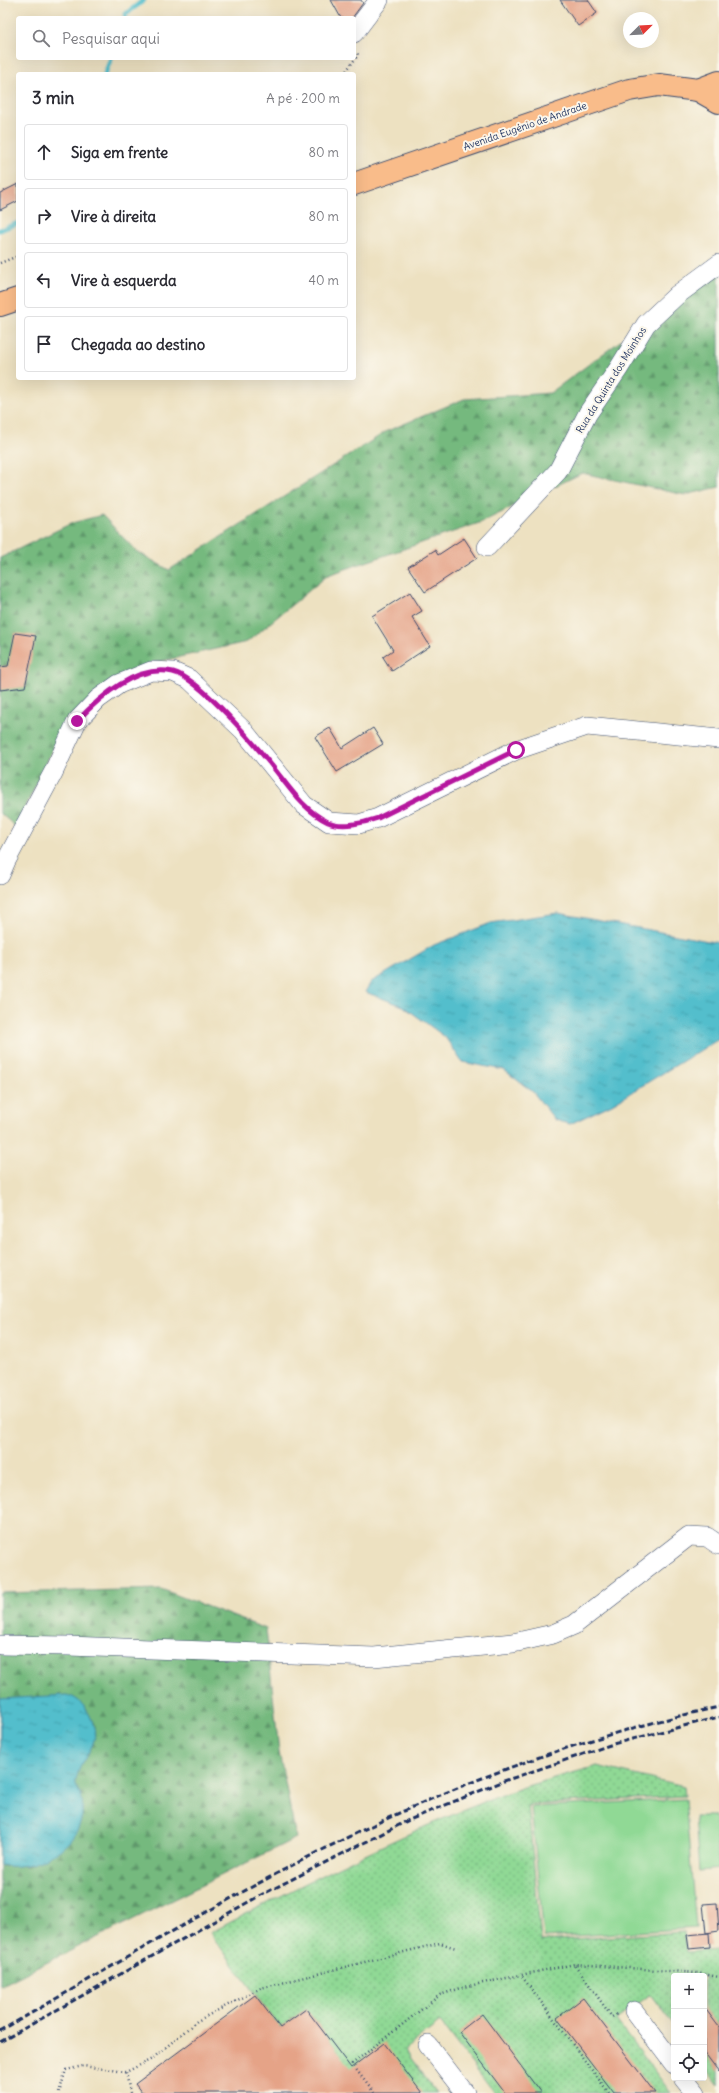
<!DOCTYPE html>
<html lang="pt">
<head>
<meta charset="utf-8">
<style>
  body { margin:0; font-family:Delius,sans-serif; background:#f2f2f3; color:#2b2b33 }
  .controls { position:absolute; right:12px; bottom:12px; display:grid; overflow:hidden; border-radius:4px; box-shadow:0 4px 16px #0002 }
  .controls button { width:36px; height:36px; display:grid; place-items:center; padding:0; border:0; border-bottom:1px solid #e1e1e2; background:#fff; color:#2b2b33; font:20px sans-serif }
  .compass { position:absolute; left:623px; top:12px; width:36px; height:36px; border-radius:50%; background:#fff; box-shadow:0 4px 16px #0002; rotate:66deg }
  .stop { position:absolute; width:12px; height:12px; margin:-9px; border:3px solid #b5179e; border-radius:50%; background:#fff }
  .stop.end { background:#b5179e; border-color:#fff; box-shadow:0 1px 4px #0008 }
  .list { margin:0; padding:0; list-style:none }
  h2 { display:flex; justify-content:space-between; align-items:center; height:52px; margin:0; padding:0 16px; font-size:17px }
  h2 small { font-size:13px; font-weight:400; color:#7c7c81 }
  .list li { display:grid; grid-template-columns:26px 1fr auto; gap:12px; align-items:center; box-sizing:border-box; height:56px; margin:0 8px 8px; padding:0 8px; border:1px solid #e1e1e2; border-radius:4px }
  .list b { display:block; font-size:15px; white-space:nowrap }
  .list em { font-size:13px; font-style:normal; color:#7c7c81 }
  .icon { flex:none; width:22px; height:22px; fill:none; stroke:currentColor; stroke-width:2; stroke-linecap:round; stroke-linejoin:round }
  .map { position:relative; flex:none; width:719px; height:2093px; overflow:hidden }
  .search { position:absolute; background:#fff; box-shadow:0 4px 16px #0002; left:16px; top:16px; width:340px; height:44px; display:flex; align-items:center; gap:10px; box-sizing:border-box; padding:0 14px; border-radius:4px; color:#7c7c81; font-size:15px }
  .panel { position:absolute; background:#fff; box-shadow:0 4px 16px #0002; left:16px; top:72px; width:340px; height:308px; border-radius:4px }
  .map>svg:first-child { display:block }
  .grass { fill:url(#grass-dots); stroke:#56847a }
  .forest { fill:url(#forest-firs); stroke:#48746e }
  .park { fill:#90d995; stroke:#56847a }
  .water { fill:url(#water-ripples); stroke:#367695 }
  .lines { fill:none; stroke-linecap:round; stroke-linejoin:round }
  .stream { stroke:#52becc; stroke-width:5 }
  .building { fill:#e5a387 }
  .minor-casing { stroke:#3a4a6d; stroke-width:20 }
  .major-casing { stroke:#3a4a6d; stroke-width:24 }
  .path { stroke:#3a4a6d; stroke-width:2.5; stroke-dasharray:1 3; stroke-linecap:butt }
  .minor { stroke:#fff; stroke-width:19 }
  .major { stroke:#f9bc8a; stroke-width:22 }
  .rail { stroke:#1b2f5e; stroke-width:3; stroke-dasharray:6 3; stroke-linecap:butt }
  .route { stroke:#b5179e; stroke-width:5 }
  .labels { text-anchor:middle; dominant-baseline:central; stroke-width:4; stroke-linejoin:round; paint-order:stroke }
  .street-label { font-size:10px; fill:#1b2f5e; stroke:#fbf7ec }
</style>
</head>
<body>
<div class="map">
<svg width="719" height="2093" viewBox="0 0 719 2093">
  <defs>
    <pattern id="grass-dots" width="8" height="8" patternUnits="userSpaceOnUse"><rect width="8" height="8" fill="#90d995"/><path d="M2 2h.1M6 6h.1" fill="none" stroke="#75b07d" stroke-width="1.8" stroke-linecap="round"/></pattern>
    <pattern id="forest-firs" width="22" height="20" patternUnits="userSpaceOnUse"><rect width="22" height="20" fill="#74b97e"/><path d="M5 1l3.5 6h-7zM16 11l3.5 6h-7z" fill="#5e976a"/></pattern>
    <pattern id="water-ripples" width="26" height="14" patternUnits="userSpaceOnUse"><rect width="26" height="14" fill="#52becc"/><path d="M2 4q2-2 4 0t4 0M15 11q2-2 4 0t4 0" fill="none" stroke="#439ba9"/></pattern>
  </defs>
  <rect width="100%" height="100%" fill="#fbf7ec"/>
  <filter id="ink" filterUnits="userSpaceOnUse"><feTurbulence type="fractalNoise" baseFrequency=".025" numOctaves="2"/><feDisplacementMap in="SourceGraphic" scale="8" xChannelSelector="R" yChannelSelector="G"/><feConvolveMatrix kernelMatrix="1 2 1 2 8 2 1 2 1" color-interpolation-filters="sRGB"/></filter>
  <filter id="wash" filterUnits="userSpaceOnUse"><feTurbulence type="fractalNoise" baseFrequency=".012" numOctaves="4" result="noise"/><feDisplacementMap in="SourceGraphic" scale="16" xChannelSelector="R" yChannelSelector="G"/><feGaussianBlur stdDeviation="0.9" result="paint"/><feColorMatrix in="noise" values="0 0 0 0 0 0 0 0 0 0 0 0 0 0 0 0 0 1.4 0 .05"/><feComposite in="paint" operator="in"/></filter>
  <g filter="url(#wash)">
    <rect width="100%" height="100%" fill="#ede1c1"/>
    <path class="grass" d="M597,1766L684,1787L685,1796L528,1805L541,1941L684,1932L686,1952L719,1950V2085L704,2065V1976H674V2025L651,1994L616,2020L671,2093H494L440,2022L404,2050L436,2093H369L306,2009L280,2028L210,1933C312,1879 415,1826 524,1787C548,1779 573,1773 597,1766Z"/>
    <g class="forest">
      <path d="M719,268V487L685,495L582,473L482,522L328,575L247,642L148,664L65,723L16,827L0,813V558L72,523L102,515L136,551L169,570L387,431L464,399L550,393Z"/>
      <path d="M161,1589L266,1629L279,1752L296,1838L0,1986V1593Z"/>
    </g>
    <g class="park">
      <path d="M685,1799L696,1928L544,1938L531,1807Z"/>
      <path d="M695,1816H715L719,1869L699,1871Z"/>
    </g>
    <g class="water">
      <path d="M558,913L719,943V1039L612,1104L570,1124L555,1120L533,1092L504,1070L462,1062L445,1037L403,1006L365,992L371,982L434,945L491,923Z"/>
      <path d="M66,1695C83,1697 98,1723 94,1740C91,1752 80,1763 77,1776C73,1787 80,1790 82,1799C83,1803 82,1812 82,1817C75,1851 32,1872 0,1865V1699Z"/>
    </g>
    <g class="lines">
      <g class="stream">
        <path d="M125,18L126,14L144,0"/>
        <path d="M105,74L111,58"/>
        <path d="M0,230L18,223"/>
      </g>
    </g>
    <g id="blocks">
      <g class="building">
        <path d="M331,0H361L363,3L352,18H341Z"/>
        <path d="M560,0H588L597,13L578,26Z"/>
        <path d="M18,184V201L0,210V193Z"/>
        <path d="M464,538L477,558L425,592L408,567L435,550L438,555Z"/>
        <path d="M410,592L422,611L412,617L430,646L392,671L383,657L393,650L372,616Z"/>
        <path d="M15,633L36,636L25,687L0,690V667L8,666Z"/>
        <path d="M330,728L342,748L373,728L383,744L337,772L315,737Z"/>
        <path d="M717,1903L719,1931L706,1933L703,1904Z"/>
        <path d="M709,1933L710,1947L689,1949L687,1935Z"/>
        <path d="M255,1995L280,2028L306,2009L351,2068L384,2043L422,2093H142L135,2084Z"/>
        <path d="M583,1998L655,2093H614L557,2018Z"/>
        <path d="M704,2007L719,2027V2072L704,2052Z"/>
        <path d="M482,2014L541,2093H505L459,2032Z"/>
      </g>
    </g>
  </g>
  <g filter="url(#ink)">
    <use href="#blocks" fill-opacity="0" stroke="#3a4a6d" stroke-width="1"/>
    <g class="lines">
      <defs>
        <g id="minor">
          <path d="M354,33L379,0"/>
          <path d="M487,547L558,471L588,413L619,368L646,324L677,295L719,264"/>
          <path d="M0,875L6,861L53,773L77,721L98,699L119,684L151,671L173,672L189,679L243,730L304,805L329,822L359,824L378,818L516,750L587,726L719,739"/>
          <path d="M0,1645L68,1646L374,1657L513,1643L553,1634L574,1625L689,1536L707,1537L719,1545"/>
          <path d="M634,2011L674,2064"/>
          <path d="M428,2045L465,2093"/>
          <path d="M684,2078L696,2093"/>
        </g>
        <g id="major">
          <path d="M698,90L719,82"/>
          <path d="M354,184L629,90L659,85L698,90L719,102"/>
          <path d="M0,305L18,299"/>
        </g>
      </defs>
      <use href="#minor" class="minor-casing"/>
      <use href="#major" class="major-casing"/>
      <g class="path">
        <path d="M344,74L358,55L357,51"/>
        <path d="M0,263L18,256"/>
        <path d="M575,1965L612,2017L618,2013"/>
        <path d="M59,2093L66,2070L83,2066L126,2072"/>
        <path d="M130,2093L126,2072L152,2059L197,2021L261,1988L440,1943L456,1948"/>
        <path d="M374,2093L352,2064L440,1995L464,1987L521,1975"/>
        <path d="M609,2093L521,1975L575,1964L697,1973L719,1977"/>
      </g>
      <use href="#minor" class="minor"/>
      <use href="#major" class="major"/>
      <g class="rail">
        <path d="M0,2031C133,1955 265,1873 406,1810C506,1765 612,1730 719,1707"/>
        <path d="M0,2042L259,1896L409,1820L504,1781L613,1744L719,1717"/>
      </g>
    </g>
  </g>
  <g class="lines" filter="url(#ink)">
    <path class="route" d="M77,721C100,697 136,664 173,672C201,679 257,747 276,771C291,790 305,811 328,822C342,828 364,823 378,818L516,750"/>
  </g>
  <g class="labels">
    <g class="street-label">
      <text transform="translate(525 126) rotate(-19)">Avenida Eugénio de Andrade</text>
      <text transform="translate(611 380) rotate(-58)">Rua da Quinta dos Moinhos</text>
    </g>
  </g>
</svg>
<div class="controls">
<button>+</button>
<button>−</button>
<button><svg class="icon" aria-label="locate" viewBox="0 0 24 24"><circle cx="12" cy="12" r="6"/><path d="M12 2v4M12 18v4M2 12h4M18 12h4"/></svg></button>
</div>
<svg class="compass" viewBox="-18 -18 36 36"><path d="M0-13l5 13h-10z" fill="#e53935"/><path d="M0 13l5-13h-10z" fill="#7c7c81"/></svg>
<div class="stop" style="left:516px;top:750px"></div>
<div class="stop end" style="left:77px;top:721px"></div>
<div class="search"><svg class="icon" aria-label="search" viewBox="0 0 24 24"><circle cx="10" cy="10" r="6"/><path d="M15 15l6 6"/></svg>Pesquisar aqui</div>
<section class="panel">
<h2>3 min<small>A pé · 200 m</small></h2>
<ul class="list">
<li><svg class="icon" aria-label="ahead" viewBox="0 0 24 24"><path d="M12 20V5M6 11l6-6 6 6"/></svg><div><b>Siga em frente</b></div><em>80 m</em></li>
<li><svg class="icon" aria-label="right" viewBox="0 0 24 24"><path d="M7 20v-9h11M14 6l5 5-5 5"/></svg><div><b>Vire à direita</b></div><em>80 m</em></li>
<li><svg class="icon" aria-label="left" viewBox="0 0 24 24"><path d="M17 20v-9H6M10 6l-5 5 5 5"/></svg><div><b>Vire à esquerda</b></div><em>40 m</em></li>
<li><svg class="icon" aria-label="arrive" viewBox="0 0 24 24"><path d="M6 21V4h12l-3 4 3 4H6"/></svg><div><b>Chegada ao destino</b></div></li>
</ul>
</section>
</div>
</body>
</html>
